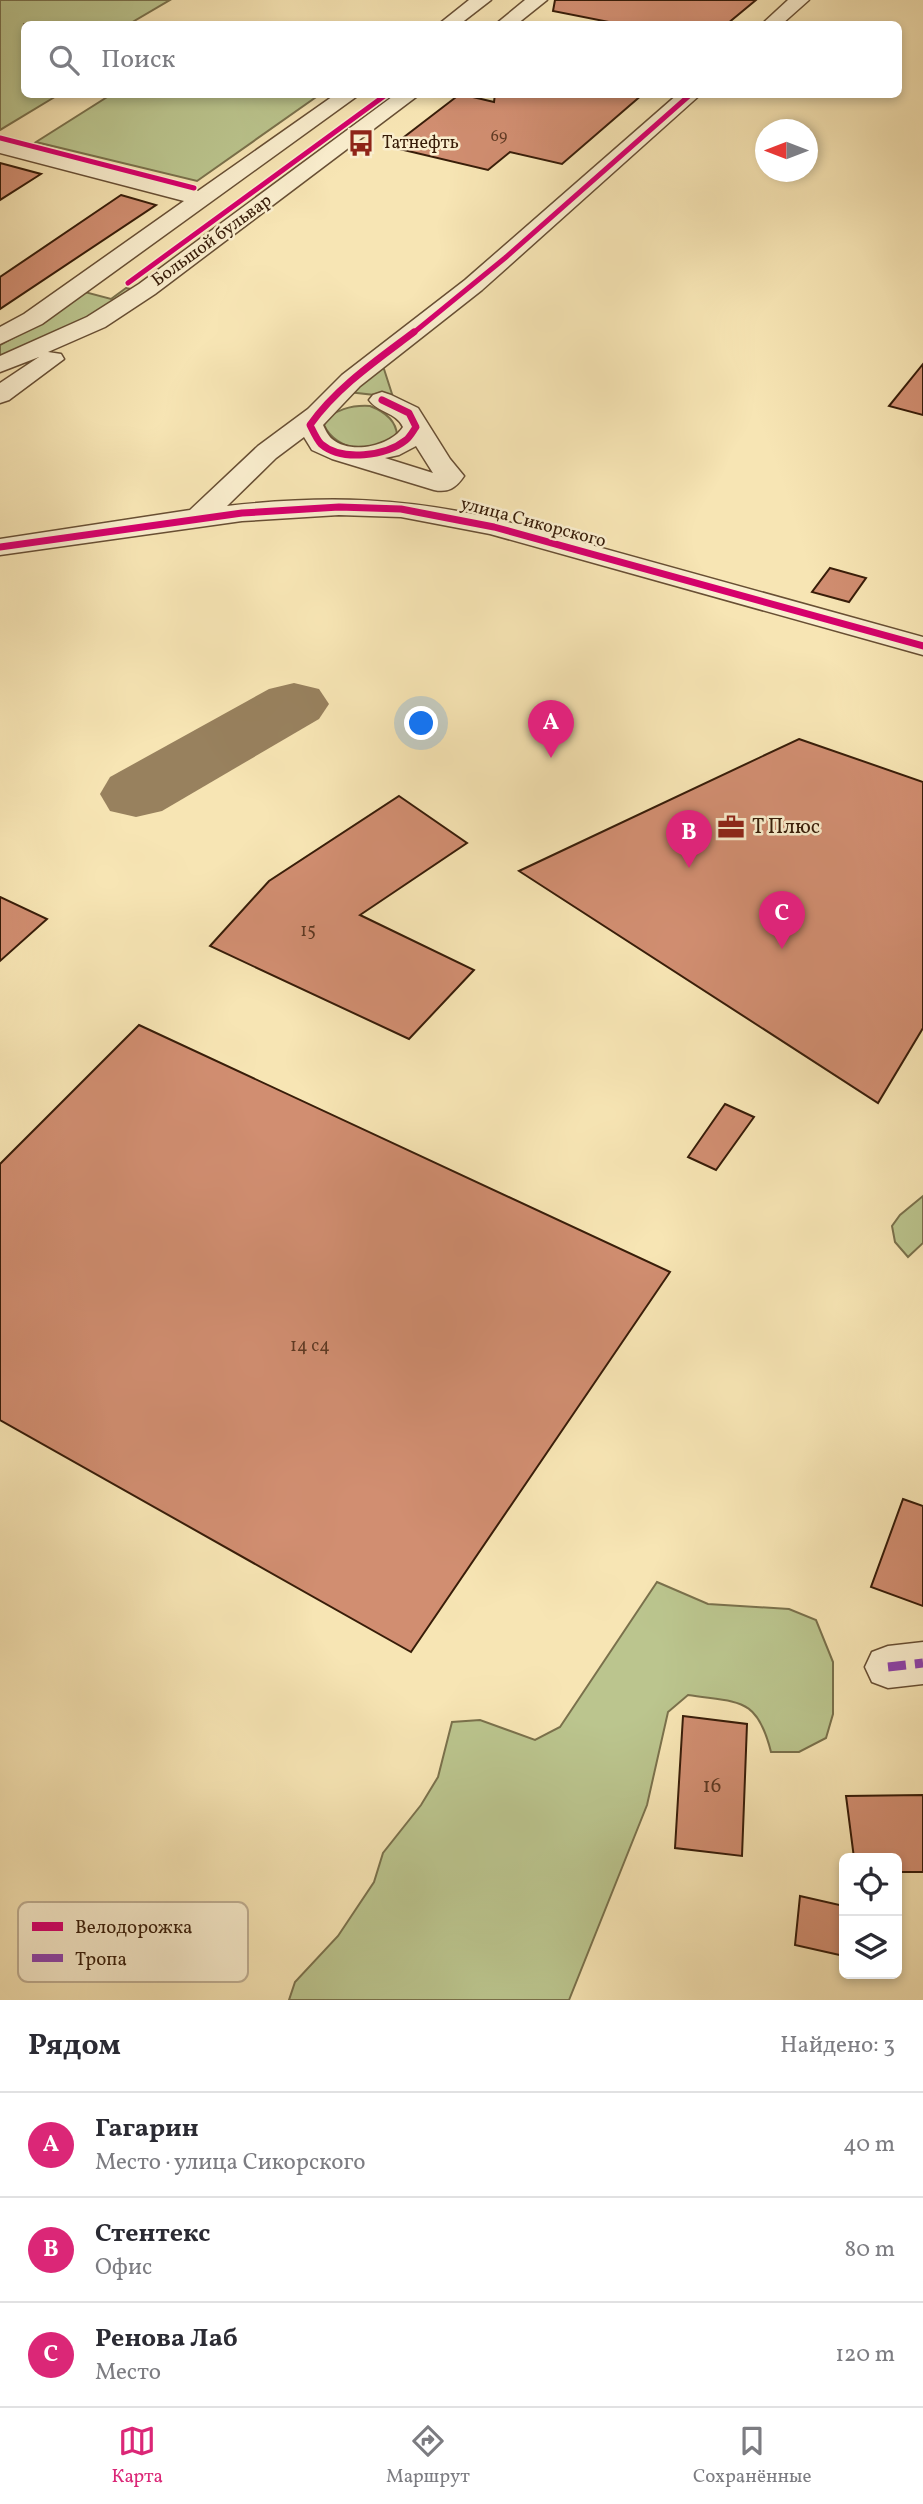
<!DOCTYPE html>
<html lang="ru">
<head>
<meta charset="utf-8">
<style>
  body { margin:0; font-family:Vollkorn,serif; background:#f2f2f3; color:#2b2b33 }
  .controls { position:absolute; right:21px; bottom:21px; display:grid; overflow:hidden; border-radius:10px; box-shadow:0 4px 10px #0003 }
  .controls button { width:63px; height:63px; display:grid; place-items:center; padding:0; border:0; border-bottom:2px solid #e1e1e2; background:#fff; color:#2b2b33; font:35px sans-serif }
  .compass { position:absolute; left:755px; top:119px; width:63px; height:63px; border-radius:50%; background:#fff; box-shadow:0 4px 10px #0003; rotate:270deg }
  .you { position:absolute; left:422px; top:724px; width:24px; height:24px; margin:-18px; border:5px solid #fff; border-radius:50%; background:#1a73e8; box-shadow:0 0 0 10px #1a73e833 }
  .badge { display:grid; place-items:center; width:46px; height:46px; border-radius:50%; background:#db2777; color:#fff; font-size:23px; font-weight:700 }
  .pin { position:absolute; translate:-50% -58px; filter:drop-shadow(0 2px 4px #0008) }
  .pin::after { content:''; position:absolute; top:37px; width:24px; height:21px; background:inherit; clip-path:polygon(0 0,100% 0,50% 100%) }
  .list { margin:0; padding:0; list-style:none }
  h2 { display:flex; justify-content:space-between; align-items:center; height:91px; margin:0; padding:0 28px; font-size:30px }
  h2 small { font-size:23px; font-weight:400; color:#7c7c81 }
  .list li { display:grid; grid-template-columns:46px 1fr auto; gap:21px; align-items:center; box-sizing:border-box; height:105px; padding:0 28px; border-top:2px solid #e1e1e2 }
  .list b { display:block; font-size:26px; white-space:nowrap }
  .list p { margin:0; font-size:23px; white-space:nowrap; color:#7c7c81 }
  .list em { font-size:23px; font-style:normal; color:#7c7c81 }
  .icon { flex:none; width:38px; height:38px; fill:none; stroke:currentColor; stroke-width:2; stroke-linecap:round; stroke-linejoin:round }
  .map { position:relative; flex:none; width:923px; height:2000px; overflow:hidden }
  .search { position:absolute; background:#fff; box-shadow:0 4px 10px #0003; left:21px; right:21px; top:21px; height:77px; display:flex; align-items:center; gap:18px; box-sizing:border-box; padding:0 24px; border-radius:10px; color:#7c7c81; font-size:26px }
  .sheet { height:406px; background:#fff }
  nav { display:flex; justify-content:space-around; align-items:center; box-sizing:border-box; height:98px; border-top:2px solid #e1e1e2; background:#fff; font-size:19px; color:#7c7c81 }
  nav a { display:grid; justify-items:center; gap:4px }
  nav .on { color:#db2777 }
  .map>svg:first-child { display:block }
  .green { fill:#bbc58e; stroke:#7a714c; stroke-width:2 }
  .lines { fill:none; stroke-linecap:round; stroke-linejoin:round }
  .taxiway { fill:#98815e; fill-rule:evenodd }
  .building { fill:#d18e71; stroke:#381d09; stroke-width:2 }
  .minor-casing { stroke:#684f34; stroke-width:3 }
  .minor { fill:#faeece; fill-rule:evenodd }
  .quiet { stroke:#8e44ad; stroke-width:9; stroke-dasharray:18 9; stroke-linecap:butt }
  .cycleway-far1-casing { stroke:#faeece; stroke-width:8 }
  .cycleway-casing { stroke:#faeece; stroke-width:10 }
  .cycleway-far1 { stroke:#d6006c; stroke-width:5 }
  .cycleway { stroke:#d6006c; stroke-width:7 }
  .labels { text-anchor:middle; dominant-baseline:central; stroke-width:5; stroke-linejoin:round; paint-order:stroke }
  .far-number-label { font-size:16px; fill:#5e3923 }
  .far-poi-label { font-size:18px; fill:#381d09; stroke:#faeece; text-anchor:start }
  .far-street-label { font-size:18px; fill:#381d09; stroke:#faeece }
  .number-label { font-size:18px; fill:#5e3923 }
  .poi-label { font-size:21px; fill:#381d09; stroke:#faeece; text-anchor:start }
  .near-number-label { font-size:21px; fill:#5e3923 }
  .key { fill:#faeece; stroke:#c0af93; stroke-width:2 }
  .key-label { font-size:19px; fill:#381d09 }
</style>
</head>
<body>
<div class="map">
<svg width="923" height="2000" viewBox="0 0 923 2000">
  <rect width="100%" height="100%" fill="#f7e5b4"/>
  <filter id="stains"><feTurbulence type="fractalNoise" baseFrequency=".00286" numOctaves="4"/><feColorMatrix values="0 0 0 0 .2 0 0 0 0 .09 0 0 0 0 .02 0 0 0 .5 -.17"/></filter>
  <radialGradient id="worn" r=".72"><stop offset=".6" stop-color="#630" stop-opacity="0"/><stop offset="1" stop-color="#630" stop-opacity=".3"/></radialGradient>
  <g class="green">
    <path d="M0,0H170L129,24H24V94L58,95L0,130Z"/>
    <path d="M112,94H319V95L197,181L36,142Z"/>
    <path d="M126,288L131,289L96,313L0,358V345L44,321L85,292L111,299Z"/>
    <path d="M379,368L384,369L393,397L348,392Z"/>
    <path d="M370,406C383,411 396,420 397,435C380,459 335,451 324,425C331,409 354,405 370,406Z"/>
    <path d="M923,1196V1243L908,1257L895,1242L892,1226L900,1215Z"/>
    <path d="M657,1582L708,1604L789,1609L816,1620L833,1662V1714L826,1738L799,1752H771C757,1696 739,1703 688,1695L668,1712L647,1805L569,2000H289L295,1982L338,1936L374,1882L383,1853L421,1805L438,1777L452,1722L480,1720L535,1740L560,1727Z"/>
  </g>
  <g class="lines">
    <path class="taxiway" d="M294,683L319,689L329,704L319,719L162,811L136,817L110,811L100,794L110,777L269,689Z"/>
  </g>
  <g class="building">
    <path d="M555,0H756L727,24H619L553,11Z"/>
    <path d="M460,94L494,102L495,94H643L562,164L510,152L488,170L391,147Z"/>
    <path d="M0,163L41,174L0,200Z"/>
    <path d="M121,195L156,205L0,309V277Z"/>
    <path d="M923,364V415L889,406Z"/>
    <path d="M830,568L866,578L849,602L812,592Z"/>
    <path d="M799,739L923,782V1028L878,1103L519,871Z"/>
    <path d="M399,796L467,843L360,915L474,970L409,1039L210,946L269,881Z"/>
    <path d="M0,897L47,919L0,961Z"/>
    <path d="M139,1025L670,1272L411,1652L0,1420V1164Z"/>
    <path d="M725,1104L754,1117L716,1170L688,1157Z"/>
    <path d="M903,1499L923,1506V1606L871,1587Z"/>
    <path d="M683,1716L747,1724L742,1856L675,1848Z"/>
    <path d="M923,1795V1872H897V1858H854L846,1796Z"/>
    <path d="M800,1896L844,1906V1956L795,1945Z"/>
  </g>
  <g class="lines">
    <defs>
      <g id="minor">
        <path d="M469,0H491L460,24H439Z"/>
        <path d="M525,0H547L517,24H496Z"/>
        <path d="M788,0H809L782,24H762Z"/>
        <path d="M336,94H360L42,324L0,344V327L24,314L184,201L0,153V141L198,191Z"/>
        <path d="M396,94H420L155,294L105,327L48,352L61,354L64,359L9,400L0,403V383L39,357L0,372V356L87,317L139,284Z"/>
        <path d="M678,94H701L482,290L360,386L323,425C325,429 328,436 332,439C351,455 391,446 403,427C396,412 378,413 369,400L373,395L382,392L391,395L418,408L450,459L464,476C456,488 448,493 434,490L332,459L312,450L304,437L276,458L227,506C326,495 407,497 504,521L923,637V655L490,534L401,517L339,515L242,521L0,555V539L190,510L258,446L308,409L342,375L465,280ZM416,446L433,473L385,458L399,455Z"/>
        <path d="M923,1642V1684L888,1688L872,1682L865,1667L872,1652L888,1646Z"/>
      </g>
    </defs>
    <use href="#minor" class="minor-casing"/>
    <use href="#minor" class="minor"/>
    <path class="quiet" d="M888,1667L923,1663"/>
    <defs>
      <g id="cycleway-far1">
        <path d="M0,138L194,188"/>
        <path d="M128,283L387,94"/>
        <path d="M412,334L505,258L691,94"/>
      </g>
      <g id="cycleway">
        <path d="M382,400L409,413L416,427C413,431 410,437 406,440C386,456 342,462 321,444C317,440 313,431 310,425C337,387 377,360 414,332"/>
        <path d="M0,547L242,513L339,507L401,509L494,527L923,646"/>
      </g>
    </defs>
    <use href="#cycleway-far1" class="cycleway-far1-casing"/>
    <use href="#cycleway" class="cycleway-casing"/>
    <use href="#cycleway-far1" class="cycleway-far1"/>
    <use href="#cycleway" class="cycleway"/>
  </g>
  <defs>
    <symbol id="bus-bare" viewBox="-9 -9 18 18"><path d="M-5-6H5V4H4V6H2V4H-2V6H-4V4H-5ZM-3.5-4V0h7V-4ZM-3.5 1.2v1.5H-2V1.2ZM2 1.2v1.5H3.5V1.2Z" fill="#8f2418" stroke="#faeece" stroke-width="2.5" paint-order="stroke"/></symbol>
    <symbol id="office-bare" viewBox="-9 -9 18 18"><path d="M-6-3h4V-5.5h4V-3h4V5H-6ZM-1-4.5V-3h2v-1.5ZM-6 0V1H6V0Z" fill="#8f2418" stroke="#faeece" stroke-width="2.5" paint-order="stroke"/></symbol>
  </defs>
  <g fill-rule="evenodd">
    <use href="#bus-bare" x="342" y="124" width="38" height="38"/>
    <use href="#office-bare" x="712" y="808" width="38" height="38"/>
  </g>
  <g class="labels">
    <g class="far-number-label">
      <text x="499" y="137">69</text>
    </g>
    <g class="far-poi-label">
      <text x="382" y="143">Татнефть</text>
    </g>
    <g class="far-street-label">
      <text transform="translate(212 241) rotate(-36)">Большой бульвар</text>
      <text transform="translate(533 523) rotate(15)">улица Сикорского</text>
    </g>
    <g class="number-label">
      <text x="308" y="931">15</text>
      <text x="310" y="1346">14 с4</text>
    </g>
    <g class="poi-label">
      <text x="752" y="827">Т Плюс</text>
    </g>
    <g class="near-number-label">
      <text x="712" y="1786">16</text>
    </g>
  </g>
  <rect x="18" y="1902" width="230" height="80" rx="10" class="key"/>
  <rect x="32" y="1922" width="31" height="9" fill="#d6006c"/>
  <rect x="32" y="1954" width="31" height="8" fill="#8e44ad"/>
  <g class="key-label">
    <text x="75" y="1933">Велодорожка</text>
    <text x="75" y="1965">Тропа</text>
  </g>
  <rect width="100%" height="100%" filter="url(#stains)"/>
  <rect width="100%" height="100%" fill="url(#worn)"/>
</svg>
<div class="controls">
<button><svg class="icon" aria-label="locate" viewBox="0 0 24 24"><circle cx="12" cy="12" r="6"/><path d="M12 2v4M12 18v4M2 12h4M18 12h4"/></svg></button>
<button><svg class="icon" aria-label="layers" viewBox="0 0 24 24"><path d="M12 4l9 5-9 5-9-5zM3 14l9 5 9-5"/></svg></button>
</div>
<svg class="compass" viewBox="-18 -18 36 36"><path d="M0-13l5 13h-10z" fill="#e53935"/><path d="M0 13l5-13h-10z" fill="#7c7c81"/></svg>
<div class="you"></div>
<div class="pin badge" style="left:551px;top:758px">A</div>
<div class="pin badge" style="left:689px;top:868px">B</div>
<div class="pin badge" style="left:782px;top:949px">C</div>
<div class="search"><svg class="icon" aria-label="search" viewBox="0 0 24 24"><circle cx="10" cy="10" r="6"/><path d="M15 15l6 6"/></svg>Поиск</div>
</div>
<section class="sheet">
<h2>Рядом<small>Найдено: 3</small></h2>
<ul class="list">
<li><span class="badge">A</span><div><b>Гагарин</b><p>Место · улица Сикорского</p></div><em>40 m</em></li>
<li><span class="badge">B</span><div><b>Стентекс</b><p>Офис</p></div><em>80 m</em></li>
<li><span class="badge">C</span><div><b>Ренова Лаб</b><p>Место</p></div><em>120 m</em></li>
</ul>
</section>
<nav>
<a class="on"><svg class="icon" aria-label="map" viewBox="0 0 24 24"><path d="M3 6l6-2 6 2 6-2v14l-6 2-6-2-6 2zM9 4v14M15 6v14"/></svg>Карта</a>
<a><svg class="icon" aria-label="directions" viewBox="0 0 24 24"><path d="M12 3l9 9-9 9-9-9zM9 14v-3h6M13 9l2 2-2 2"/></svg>Маршрут</a>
<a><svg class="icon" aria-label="saved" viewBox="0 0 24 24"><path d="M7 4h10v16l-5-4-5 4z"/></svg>Сохранённые</a>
</nav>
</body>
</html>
